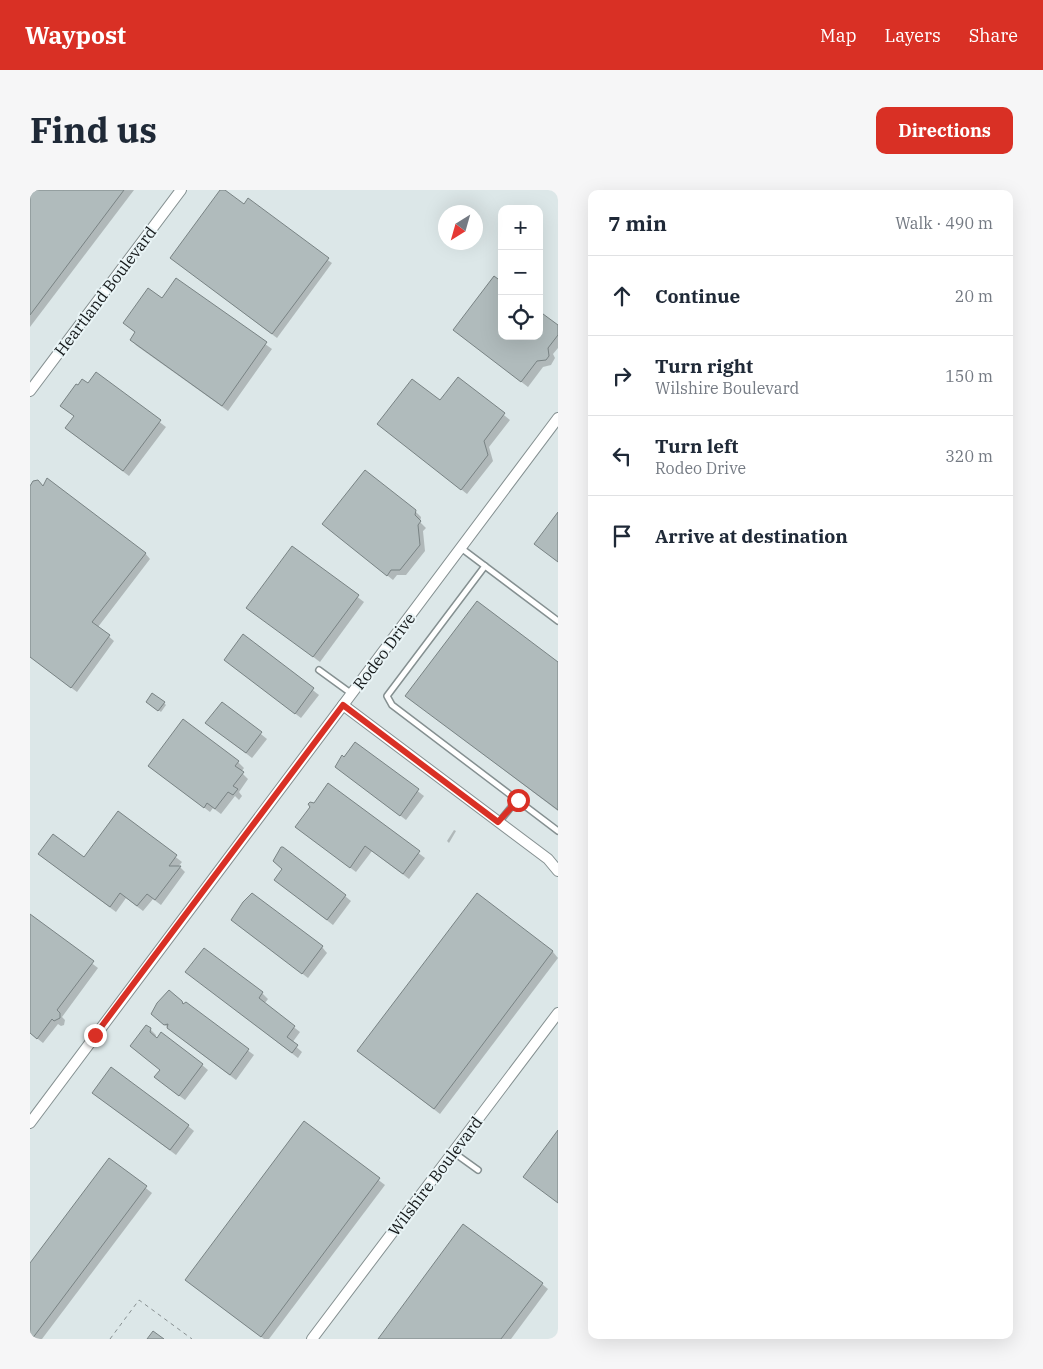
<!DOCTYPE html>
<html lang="en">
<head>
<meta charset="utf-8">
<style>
  body { margin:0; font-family:"IBM Plex Serif",serif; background:#f6f6f7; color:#1f2937 }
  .controls { position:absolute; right:15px; top:15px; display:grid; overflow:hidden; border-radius:10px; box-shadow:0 5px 20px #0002 }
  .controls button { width:45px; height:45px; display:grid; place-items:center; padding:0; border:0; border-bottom:1px solid #e0e1e3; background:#fff; color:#1f2937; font:25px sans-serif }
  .compass { position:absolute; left:408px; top:15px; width:45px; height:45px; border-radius:50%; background:#fff; box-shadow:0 5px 20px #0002; rotate:217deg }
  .stop { position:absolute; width:15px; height:15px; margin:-11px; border:4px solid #d93025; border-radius:50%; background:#fff }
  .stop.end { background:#d93025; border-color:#fff; box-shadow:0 1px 5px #0008 }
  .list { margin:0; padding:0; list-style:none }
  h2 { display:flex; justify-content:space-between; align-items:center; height:65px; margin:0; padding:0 20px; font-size:21px }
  h2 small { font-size:16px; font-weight:400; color:#747a83 }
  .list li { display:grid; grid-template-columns:32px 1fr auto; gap:15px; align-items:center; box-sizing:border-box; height:80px; padding:0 20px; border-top:1px solid #e0e1e3 }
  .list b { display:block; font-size:19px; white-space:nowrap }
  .list p { margin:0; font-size:16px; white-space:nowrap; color:#747a83 }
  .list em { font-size:16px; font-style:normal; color:#747a83 }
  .icon { flex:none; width:28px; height:28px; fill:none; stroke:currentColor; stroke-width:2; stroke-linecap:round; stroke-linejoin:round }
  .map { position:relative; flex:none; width:528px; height:1149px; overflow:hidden; border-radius:10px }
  header { display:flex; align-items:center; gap:30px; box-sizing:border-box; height:70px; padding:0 25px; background:#d93025; color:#fff }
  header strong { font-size:24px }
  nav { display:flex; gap:28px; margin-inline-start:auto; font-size:18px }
  .intro { display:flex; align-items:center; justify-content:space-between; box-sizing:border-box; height:120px; padding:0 30px }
  h1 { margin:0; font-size:35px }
  .button { padding:12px 22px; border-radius:10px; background:#d93025; color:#fff; font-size:18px; font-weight:700 }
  main { display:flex; gap:30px; padding:0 30px }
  aside { flex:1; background:#fff; border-radius:10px; box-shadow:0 5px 20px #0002 }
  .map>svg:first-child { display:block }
  .shadow { fill:#0003 }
  .building { fill:#b0bbbc; stroke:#798384 }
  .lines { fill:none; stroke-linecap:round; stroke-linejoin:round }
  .service-casing { stroke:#859091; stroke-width:8 }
  .minor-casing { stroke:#859091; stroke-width:12 }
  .path { stroke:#878f90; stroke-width:1; stroke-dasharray:4 4; stroke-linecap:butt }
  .service { stroke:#fff; stroke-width:5 }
  .minor { stroke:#fff; stroke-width:10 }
  .route { stroke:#d93025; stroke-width:6 }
  .labels { text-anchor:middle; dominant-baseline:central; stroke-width:4; stroke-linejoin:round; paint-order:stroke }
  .street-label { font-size:16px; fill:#141819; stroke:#e9f4f6 }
</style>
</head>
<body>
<header>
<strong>Waypost</strong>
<nav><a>Map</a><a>Layers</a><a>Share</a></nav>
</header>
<div class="intro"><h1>Find us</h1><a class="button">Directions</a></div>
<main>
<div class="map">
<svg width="528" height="1149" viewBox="0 0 528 1149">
  <rect width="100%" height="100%" fill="#dce7e8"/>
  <g class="shadow">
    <path d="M0,0H104L0,137Z"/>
    <path d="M192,0L302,73L247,148L141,68Z"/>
    <path d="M146,90L242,159L198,221L107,156L101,150L106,143L94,133L132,110Z"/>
    <path d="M528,137V158L523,164L525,168L521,175L513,177L498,197L430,145L509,146Z"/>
    <path d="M67,184L136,237L99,286L42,243L45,227L31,215L58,195Z"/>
    <path d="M428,188L480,230L459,257L463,271L437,304L349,234L410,212Z"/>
    <path d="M0,298H13L115,363L120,369L68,437L84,451L47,502L0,467Z"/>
    <path d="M385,321L391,327L390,332L396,338L393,341L395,361L376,385H367L363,390L293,334Z"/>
    <path d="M262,357L334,412L290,472L218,418Z"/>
    <path d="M214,446L289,505L271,528L201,475Z"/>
    <path d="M528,474V621L377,506Z"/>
    <path d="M134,513L136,515L131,522L120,514Z"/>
    <path d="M192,513L237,549L222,568L183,538Z"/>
    <path d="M153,531L208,572L214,578L211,582L218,589L209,602L212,606L209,610L205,606L191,624L183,618L180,622L119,576Z"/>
    <path d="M325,553L394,606L376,630L306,577Z"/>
    <path d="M298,595L395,668L379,689L342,661L326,682L266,637Z"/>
    <path d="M89,623L152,672L148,677H150L155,682L131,715L123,709L113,721L96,708L86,722L15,669L55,668Z"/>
    <path d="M424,640L426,641L419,653L417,651Z"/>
    <path d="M245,672L315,706L321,711L303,735L245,690L253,680Z"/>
    <path d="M447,705L523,762L528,768L410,924L328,861Z"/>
    <path d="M0,726L68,778L32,827L35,830L34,835L31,836L28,834L13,853L0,843Z"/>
    <path d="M208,735L292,757L297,763L278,788Z"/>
    <path d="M174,759L232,803L238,809L234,814L270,842L262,853L272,862L268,868L157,782Z"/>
    <path d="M152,812L224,865L206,890L144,843L122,824Z"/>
    <path d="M120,839L126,845L125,848L172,875L178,880L155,910L132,893L131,880L107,861Z"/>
    <path d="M63,903L158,936L164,941L146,965Z"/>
    <path d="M274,933L355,995L239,1149H234L162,1095Z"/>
    <path d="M80,970L122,1003L12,1149H0V1075Z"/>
    <path d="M512,1094L518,1099L481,1149H349Z"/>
  </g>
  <g class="building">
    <path d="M0,0H94L0,125Z"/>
    <path d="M190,0H195L214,14L218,8L299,68L242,144L140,68Z"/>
    <path d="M464,86L472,92V146H509V121L528,135V145L518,158L519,166L516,170L507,171L491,192L423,140Z"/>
    <path d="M146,88L237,152L192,216L100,150L105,142L93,133L118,98L132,108Z"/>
    <path d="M66,182L131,230L93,281L35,238L44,226L30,216L46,194L48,195L52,189L58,193Z"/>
    <path d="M428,187L475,223L454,251L458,265L431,300L347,234L382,189L410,210Z"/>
    <path d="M335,280L386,320L385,325L391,331L388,335L390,355L370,380H361L357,386L292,334Z"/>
    <path d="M17,288L116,363L62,432L80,445L41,498L0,467V296L3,291L8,290L13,296Z"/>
    <path d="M528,322V372L504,354Z"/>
    <path d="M262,356L329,405L283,467L216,418Z"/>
    <path d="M447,411L528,472V620L375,506Z"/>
    <path d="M213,444L284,498L265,524L194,470Z"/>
    <path d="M122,503L135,512L128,521L116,512Z"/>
    <path d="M192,512L232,542L216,563L175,533Z"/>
    <path d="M153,529L209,571L205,576L214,582L203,596L208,599L203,605L198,602L185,619L177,613L174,618L118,576Z"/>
    <path d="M325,552L389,599L370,626L305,577L312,565L314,567Z"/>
    <path d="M298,593L390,661L373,684L335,656L320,678L265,637L280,617L278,614L280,612L284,613Z"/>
    <path d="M88,621L147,665L139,676H151L125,710L117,704L107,716L90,703L80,717L8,664L23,644L54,667Z"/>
    <path d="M251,657H253L316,705L297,730L244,690L252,679L243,671Z"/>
    <path d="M222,703L293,756L272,784L201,730L213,712Z"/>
    <path d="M447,703L523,761L404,919L327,861Z"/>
    <path d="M0,724L64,771L27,820L30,823V828L24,831L22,829L7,849L0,843Z"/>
    <path d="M174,758L233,802L229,808L265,836L257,847L268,855L262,863L155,782Z"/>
    <path d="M139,800L152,811L153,814L156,812L219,859L200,885L137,838L138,834L134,835L121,824L127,813Z"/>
    <path d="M116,835L121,838L120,842L127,848L131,842L173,874L149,906L124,887L130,880L100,856Z"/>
    <path d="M81,877L159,935L140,960L62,903Z"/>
    <path d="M274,931L350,988L231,1147L155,1090Z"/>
    <path d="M528,940V1013L493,987Z"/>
    <path d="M79,968L117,996L2,1149H0V1073Z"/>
    <path d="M433,1034L513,1093L471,1149H348Z"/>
    <path d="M123,1141L134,1149H117Z"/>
  </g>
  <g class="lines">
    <defs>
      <g id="service">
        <path d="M431,358L528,431"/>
        <path d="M455,376L357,506L362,515L528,641"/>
        <path d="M289,480L322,504"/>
        <path d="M469,632L487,610"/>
        <path d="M423,962L448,980"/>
      </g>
      <g id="minor">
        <path d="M0,201L151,0"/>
        <path d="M313,515L518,669L528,681"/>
        <path d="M0,933L528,228"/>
        <path d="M282,1149L528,823"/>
      </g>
    </defs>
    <use href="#service" class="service-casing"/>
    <use href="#minor" class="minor-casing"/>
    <path class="path" d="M80,1149L109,1110L162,1149"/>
    <use href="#service" class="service"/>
    <use href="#minor" class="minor"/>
  </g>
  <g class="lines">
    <path class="route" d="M65,845L313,515L468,632L488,610"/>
  </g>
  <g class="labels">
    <g class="street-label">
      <text transform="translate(75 101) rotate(-53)">Heartland Boulevard</text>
      <text transform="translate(354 461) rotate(-53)">Rodeo Drive</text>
      <text transform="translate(405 986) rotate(-53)">Wilshire Boulevard</text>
    </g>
  </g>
</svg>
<div class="controls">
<button>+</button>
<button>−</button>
<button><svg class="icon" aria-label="locate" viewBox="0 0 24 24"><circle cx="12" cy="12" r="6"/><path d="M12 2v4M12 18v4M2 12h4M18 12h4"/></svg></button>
</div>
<svg class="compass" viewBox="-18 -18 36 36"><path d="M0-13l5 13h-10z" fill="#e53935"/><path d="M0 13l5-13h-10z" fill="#747a83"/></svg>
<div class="stop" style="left:488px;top:610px"></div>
<div class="stop end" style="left:65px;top:845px"></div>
</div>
<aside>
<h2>7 min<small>Walk · 490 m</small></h2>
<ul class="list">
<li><svg class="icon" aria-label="ahead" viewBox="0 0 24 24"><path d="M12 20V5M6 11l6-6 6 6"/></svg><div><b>Continue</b></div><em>20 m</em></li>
<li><svg class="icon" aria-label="right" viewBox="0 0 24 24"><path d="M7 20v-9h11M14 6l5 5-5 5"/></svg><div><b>Turn right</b><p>Wilshire Boulevard</p></div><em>150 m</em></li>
<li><svg class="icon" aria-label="left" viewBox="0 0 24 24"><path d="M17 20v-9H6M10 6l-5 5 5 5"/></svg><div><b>Turn left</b><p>Rodeo Drive</p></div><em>320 m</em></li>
<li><svg class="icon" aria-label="arrive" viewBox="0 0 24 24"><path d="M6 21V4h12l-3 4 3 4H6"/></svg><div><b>Arrive at destination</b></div></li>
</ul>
</aside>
</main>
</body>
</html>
